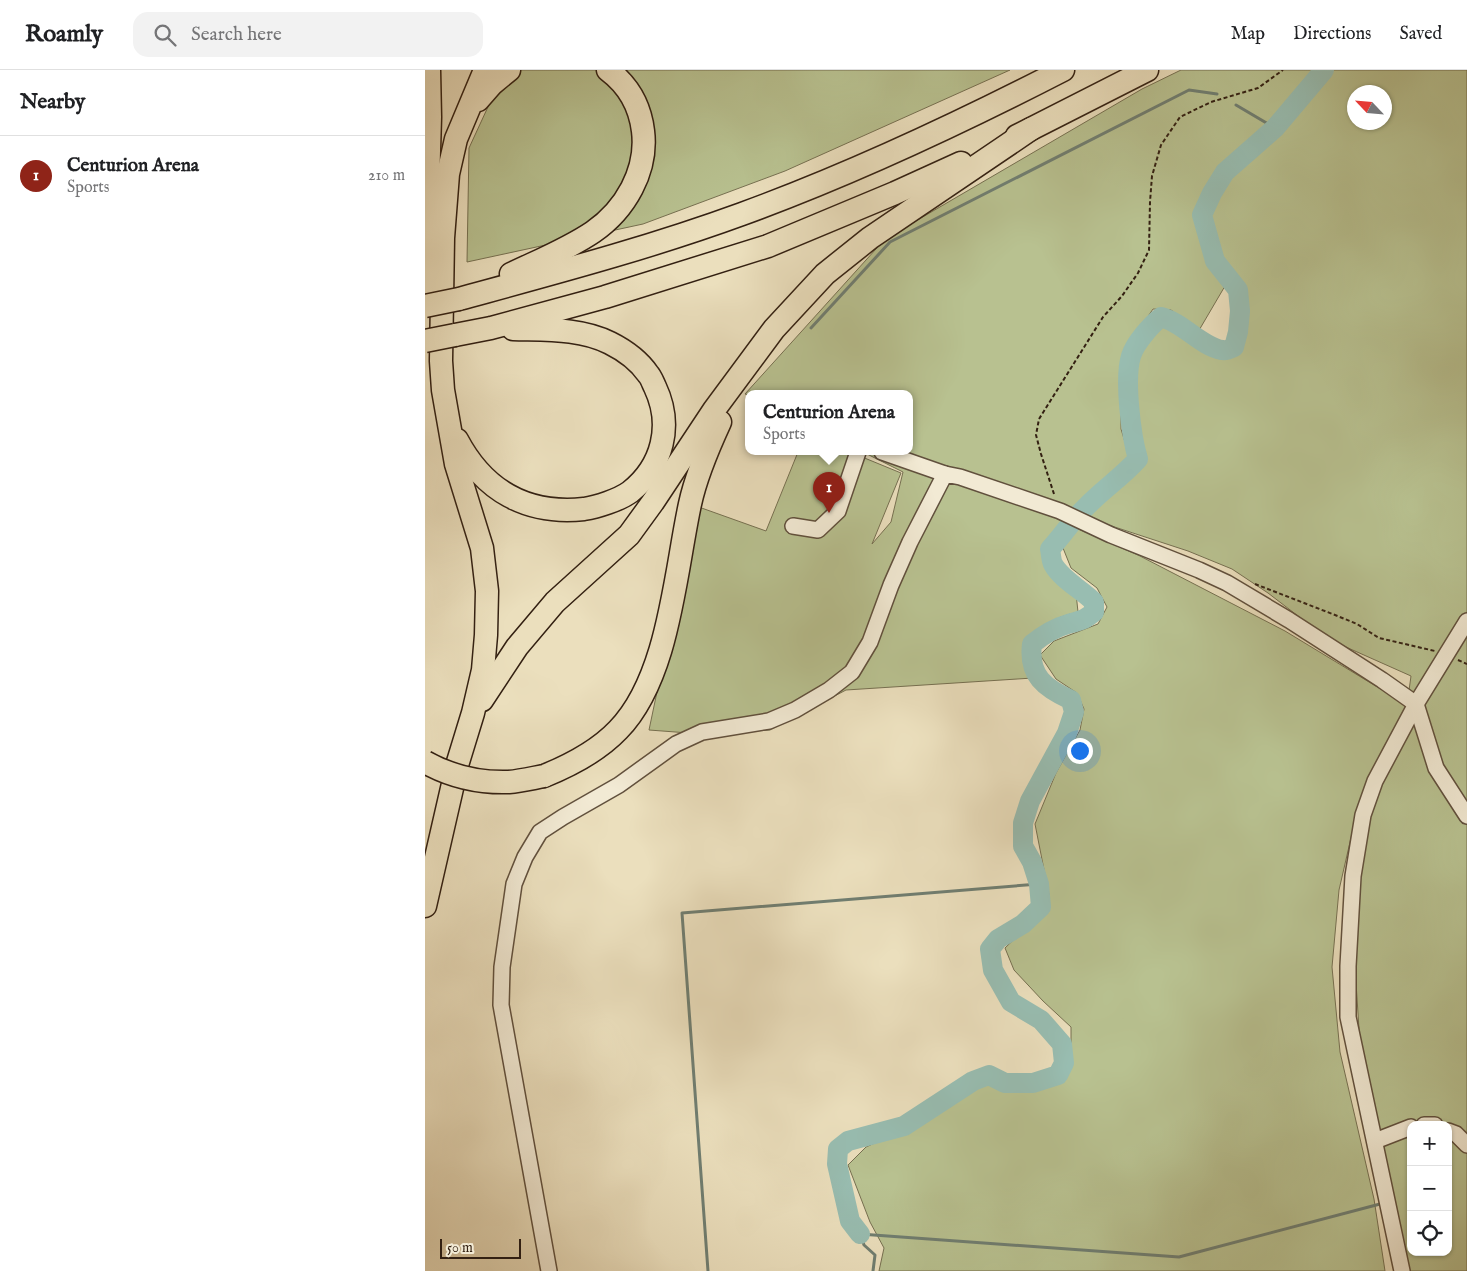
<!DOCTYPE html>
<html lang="en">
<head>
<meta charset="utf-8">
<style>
  body { margin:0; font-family:"IM FELL English",serif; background:#f2f2f2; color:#202124 }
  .controls { position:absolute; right:15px; bottom:15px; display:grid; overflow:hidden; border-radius:10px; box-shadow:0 1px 4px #0004 }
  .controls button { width:45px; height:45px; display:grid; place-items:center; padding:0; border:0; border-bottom:1px solid #e0e0e0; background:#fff; color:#202124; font:25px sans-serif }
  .compass { position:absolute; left:922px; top:15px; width:45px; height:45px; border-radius:50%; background:#fff; box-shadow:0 1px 4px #0004; rotate:296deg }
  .scale { position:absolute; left:15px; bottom:12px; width:81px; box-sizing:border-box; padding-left:5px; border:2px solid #332012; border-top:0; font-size:14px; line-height:18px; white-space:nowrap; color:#332012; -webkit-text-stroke:4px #f2ead4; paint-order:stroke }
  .you { position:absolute; left:654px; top:680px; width:18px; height:18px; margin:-12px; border:4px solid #fff; border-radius:50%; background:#1a73e8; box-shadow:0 0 0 8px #1a73e833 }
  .badge { display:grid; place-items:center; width:32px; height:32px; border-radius:50%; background:#8f2418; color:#fff; font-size:16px; font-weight:700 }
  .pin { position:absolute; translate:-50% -41px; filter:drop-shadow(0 1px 2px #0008) }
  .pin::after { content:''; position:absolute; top:26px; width:18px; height:15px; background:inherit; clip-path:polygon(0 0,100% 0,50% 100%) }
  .popup { position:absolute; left:320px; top:320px; width:168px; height:65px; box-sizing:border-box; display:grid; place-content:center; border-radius:10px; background:#fff; filter:drop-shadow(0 1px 4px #0005); font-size:16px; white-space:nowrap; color:#757577 }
  .popup b { font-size:19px; color:#202124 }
  .popup::after { content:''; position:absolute; left:50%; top:100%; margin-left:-10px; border:10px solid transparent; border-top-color:#fff }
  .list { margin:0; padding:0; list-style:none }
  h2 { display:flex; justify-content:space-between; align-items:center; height:65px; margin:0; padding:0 20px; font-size:21px }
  h2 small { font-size:16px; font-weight:400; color:#757577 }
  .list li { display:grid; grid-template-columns:32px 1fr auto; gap:15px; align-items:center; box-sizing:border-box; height:80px; padding:0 20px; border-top:1px solid #e0e0e0 }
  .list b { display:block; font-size:19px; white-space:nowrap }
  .list p { margin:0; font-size:16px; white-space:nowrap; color:#757577 }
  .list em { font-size:16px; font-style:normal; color:#757577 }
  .icon { flex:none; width:28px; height:28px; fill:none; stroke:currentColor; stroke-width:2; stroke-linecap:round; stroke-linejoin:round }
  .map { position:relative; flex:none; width:1042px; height:1201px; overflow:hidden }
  header { display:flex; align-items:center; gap:30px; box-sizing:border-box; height:70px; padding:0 25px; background:#fff; border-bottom:1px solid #e0e0e0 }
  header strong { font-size:24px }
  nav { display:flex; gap:28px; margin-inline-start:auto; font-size:18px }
  .search { width:350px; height:45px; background:#f2f2f2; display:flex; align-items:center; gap:12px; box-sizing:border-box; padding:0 18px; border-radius:15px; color:#757577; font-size:19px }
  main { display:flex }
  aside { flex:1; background:#fff }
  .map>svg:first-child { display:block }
  .green { fill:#b8c190; stroke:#767051; fill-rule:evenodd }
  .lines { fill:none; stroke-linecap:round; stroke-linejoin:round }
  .stream { stroke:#707e71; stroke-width:3 }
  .river { stroke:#98bdb1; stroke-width:20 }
  .minor-casing { stroke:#61503d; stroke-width:18 }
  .highway-casing { stroke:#332012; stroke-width:25 }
  .path { stroke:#332012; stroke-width:2; stroke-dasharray:4 2.5; stroke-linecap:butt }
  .minor { stroke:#f2ead4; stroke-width:15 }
  .highway { stroke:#ebdfbd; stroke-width:22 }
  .highway-bridge-casing { stroke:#332012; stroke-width:25; stroke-linecap:butt }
  .highway-bridge { stroke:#ebdfbd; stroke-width:22 }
</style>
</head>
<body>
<header>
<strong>Roamly</strong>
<div class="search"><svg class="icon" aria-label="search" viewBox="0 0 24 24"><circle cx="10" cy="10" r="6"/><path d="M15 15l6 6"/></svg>Search here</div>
<nav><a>Map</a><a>Directions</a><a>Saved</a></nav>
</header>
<main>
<aside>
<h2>Nearby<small></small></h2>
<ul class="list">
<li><span class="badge">1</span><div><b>Centurion Arena</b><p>Sports</p></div><em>210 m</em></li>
</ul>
</aside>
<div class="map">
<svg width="1042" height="1201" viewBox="0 0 1042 1201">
  <rect width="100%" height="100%" fill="#ebdfbd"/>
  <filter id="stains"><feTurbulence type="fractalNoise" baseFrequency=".004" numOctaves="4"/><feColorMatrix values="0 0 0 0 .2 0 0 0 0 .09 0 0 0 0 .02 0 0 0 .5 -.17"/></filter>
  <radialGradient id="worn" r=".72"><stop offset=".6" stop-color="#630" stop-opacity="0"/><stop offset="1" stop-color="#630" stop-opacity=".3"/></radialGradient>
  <g class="green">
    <path d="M80,0H585L360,101L218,154L42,192L44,78Z"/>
    <path d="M756,0H893L866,31L803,91L781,119L770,145L784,195L800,216L773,262L766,255L746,240L728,239L700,281L696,308V359L704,385L671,423L649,439L636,458L621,474C622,502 628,509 651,523L653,542C629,548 615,555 598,573L599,588L608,608L421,620L345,660L277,664L224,660L271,436L341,461L373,382H425L476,403L447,474L466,452L478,402L438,382H484V324L324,325L320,324L460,169L717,19Z"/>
    <path d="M904,0H1042V1201H985L935,974L929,882L931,746L914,820L907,897L915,982L949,1129L960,1201H454L459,1178L445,1152L423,1095L441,1077L476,1061L518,1033L551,1013L602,1017L637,1011L646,984V957L618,931L589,900L580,878L605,854L624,825L610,754L631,703L655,660L659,639L652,623L631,609L615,585L629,571L673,554L682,537L672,518L646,498L638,478L649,457L715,486L860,561L982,635L986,606L903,569L843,523L807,499L763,481L656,446L673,428L711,399L720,389L708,354L707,301L711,282L729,258L740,251L751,257L771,273L797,288L811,281L818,262L819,241L817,215L793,188L781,146L783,135L805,105L857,58ZM929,22H959V52H929ZM986,1055H1023V1182H986Z"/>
  </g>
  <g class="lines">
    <g class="stream">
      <path d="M811,35L850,58"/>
      <path d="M386,258L465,172L764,20L792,24"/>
      <path d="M283,1201L257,843L614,814"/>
      <path d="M448,1201L450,1185L439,1175L435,1164L754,1187L955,1134"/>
    </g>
    <path class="river" d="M435,1164L425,1151L412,1094L413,1079L423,1071L479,1056L548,1011L564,1005L580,1013H608L633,1005L639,993L637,974L616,950L586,932L568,900L565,879L573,869L598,854L616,837L614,814L607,792L598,776V753L605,731L642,663L649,642L646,630C620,618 603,606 607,574C618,565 629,558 643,554C656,550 658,551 669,542V532C657,520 636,509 628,494C626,490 626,483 625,479C638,465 648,449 661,437C677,420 697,407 713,389C706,366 699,309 706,286C710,273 726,255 736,247C757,252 777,277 797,280C801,281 805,279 809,277L813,262L815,241L813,220L790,191L777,145L787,123L800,102L850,58L899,0"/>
    <defs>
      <g id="minor">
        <path d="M457,382L520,404"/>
        <path d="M368,456L393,460L413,441L433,382"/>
        <path d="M991,634L1011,698L1042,746"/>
        <path d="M999,1055H1010"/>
        <path d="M1023,1061L1031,1064L1042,1075"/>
        <path d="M950,1071L986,1057"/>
        <path d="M124,1201L76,935L77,897L89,814L100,787L115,762L138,747L194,715L251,674L277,662L344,651L370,640L404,620L427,602L445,572L466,515L485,472L520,404L535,407L635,441L686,465L774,500L802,513L864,550L957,610L991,634"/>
        <path d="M977,1201L923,947V896L928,806L938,745L950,711L991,634L1042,551"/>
      </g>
      <g id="highway">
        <path d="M53,30L67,14L84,0"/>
        <path d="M592,66L722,0"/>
        <path d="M86,204C113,191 143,179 168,162C200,140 223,101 218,61C215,36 203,15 183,0"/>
        <path d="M0,218L5,47L4,0"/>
        <path d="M34,229C129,203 224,178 317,144C427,104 533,54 638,0"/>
        <path d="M30,265L66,258L180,227L343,176L470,123L536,93"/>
        <path d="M32,370C59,421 102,445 159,439C172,437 194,430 205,422C238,396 248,355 230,317C228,313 226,307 223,304C214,291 199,280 185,273C156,258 120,260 88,259"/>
        <path d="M57,630L92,577L130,532L204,465L228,432L289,340L349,259L400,204L445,168L606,59"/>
        <path d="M119,706C146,695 173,681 193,660C244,608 250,503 265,434C271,406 283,378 295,352"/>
        <path d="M0,836L33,692L48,643L58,600L61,565L62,521L57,478L31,394L18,320L16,291L18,168L23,104L31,69L60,0"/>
      </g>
    </defs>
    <use href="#minor" class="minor-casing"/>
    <use href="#highway" class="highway-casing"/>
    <g class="path">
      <path d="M629,424L616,384L611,365L614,349L678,247L697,226L713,203L724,180L725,132L727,106L736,75L755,47L786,32L833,18L858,0"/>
      <path d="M830,514L910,545L932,554L954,568L1010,581"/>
      <path d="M1033,590L1042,594"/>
    </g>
    <use href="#minor" class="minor"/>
    <use href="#highway" class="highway"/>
    <defs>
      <g id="highway-bridge">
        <path d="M0,236L34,229"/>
        <path d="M0,271L30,265"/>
        <path d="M0,692C25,706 55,713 84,712C96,711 108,708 119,706"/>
      </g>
    </defs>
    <use href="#highway-bridge" class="highway-bridge-casing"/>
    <use href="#highway-bridge" class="highway-bridge"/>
  </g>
  <rect width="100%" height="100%" filter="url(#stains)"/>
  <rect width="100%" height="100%" fill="url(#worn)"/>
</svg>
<div class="controls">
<button>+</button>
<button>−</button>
<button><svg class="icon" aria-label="locate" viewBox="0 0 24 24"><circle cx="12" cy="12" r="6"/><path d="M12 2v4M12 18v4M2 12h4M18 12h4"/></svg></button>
</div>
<svg class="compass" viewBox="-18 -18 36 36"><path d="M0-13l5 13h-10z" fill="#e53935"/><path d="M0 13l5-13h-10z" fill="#757577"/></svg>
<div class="scale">50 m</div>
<div class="you"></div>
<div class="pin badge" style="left:404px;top:443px">1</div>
<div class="popup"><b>Centurion Arena</b>Sports</div>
</div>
</main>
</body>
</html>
